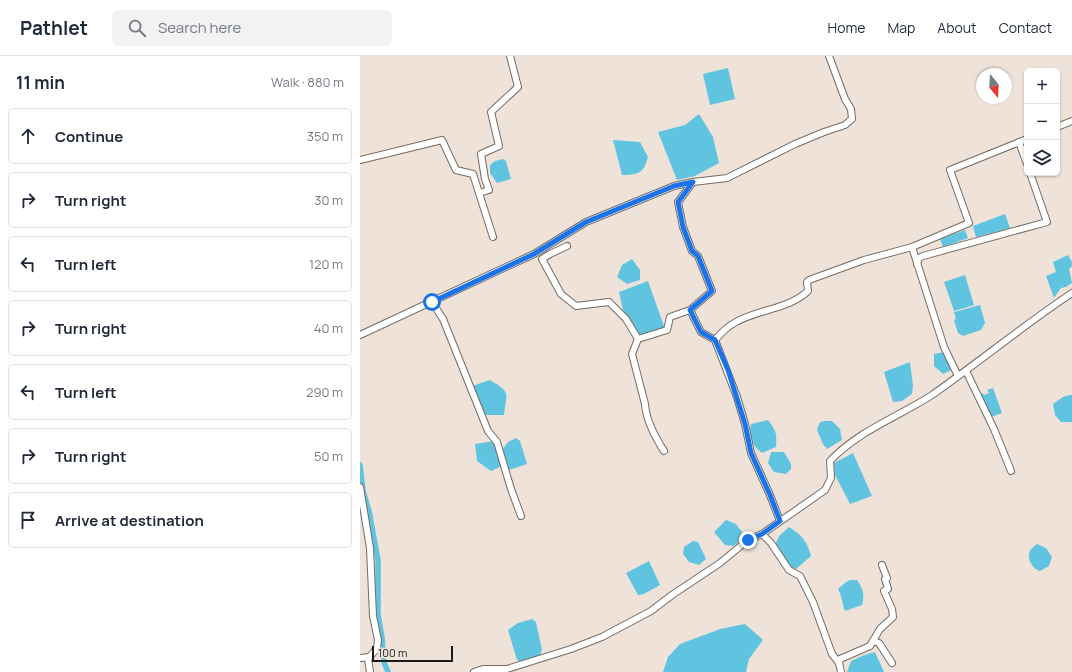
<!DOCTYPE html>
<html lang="en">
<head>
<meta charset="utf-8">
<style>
  body { margin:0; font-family:Manrope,sans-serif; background:#f2f2f3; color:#1f2937 }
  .controls { position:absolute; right:12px; top:12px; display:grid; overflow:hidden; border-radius:6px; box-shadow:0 1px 3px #0004 }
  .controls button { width:36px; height:36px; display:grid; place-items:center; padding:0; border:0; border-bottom:1px solid #e0e1e3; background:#fff; color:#1f2937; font:20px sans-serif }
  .compass { position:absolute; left:616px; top:12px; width:36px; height:36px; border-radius:50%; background:#fff; box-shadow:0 1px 3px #0004; rotate:162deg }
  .scale { position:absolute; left:12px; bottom:10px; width:81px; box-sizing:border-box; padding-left:4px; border:2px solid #1d1916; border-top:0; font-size:11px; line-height:14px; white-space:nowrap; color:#1d1916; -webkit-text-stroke:3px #efe3d9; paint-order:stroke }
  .stop { position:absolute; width:12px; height:12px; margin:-9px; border:3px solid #1a73e8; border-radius:50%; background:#fff }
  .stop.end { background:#1a73e8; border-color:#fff; box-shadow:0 1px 4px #0008 }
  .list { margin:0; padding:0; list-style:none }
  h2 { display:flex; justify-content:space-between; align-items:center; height:52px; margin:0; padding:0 16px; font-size:17px }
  h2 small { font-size:13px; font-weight:400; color:#747a83 }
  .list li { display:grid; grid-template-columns:26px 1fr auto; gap:12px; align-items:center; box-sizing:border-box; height:56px; margin:0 8px 8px; padding:0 8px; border:1px solid #e0e1e3; border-radius:6px }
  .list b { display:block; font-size:15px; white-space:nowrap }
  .list em { font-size:13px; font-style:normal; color:#747a83 }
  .icon { flex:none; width:22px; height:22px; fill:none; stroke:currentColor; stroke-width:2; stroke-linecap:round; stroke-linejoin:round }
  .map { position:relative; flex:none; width:712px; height:616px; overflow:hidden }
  header { display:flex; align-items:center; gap:24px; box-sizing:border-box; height:56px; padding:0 20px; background:#fff; border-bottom:1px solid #e0e1e3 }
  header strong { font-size:19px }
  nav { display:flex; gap:22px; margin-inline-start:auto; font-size:14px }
  .search { width:280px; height:36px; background:#f2f2f3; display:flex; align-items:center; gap:10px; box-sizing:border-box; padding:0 14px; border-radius:6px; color:#747a83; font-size:15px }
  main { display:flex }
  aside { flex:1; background:#fff }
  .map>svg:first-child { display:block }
  .water { fill:#60c4e1 }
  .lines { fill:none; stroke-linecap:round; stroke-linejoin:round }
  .canal { stroke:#60c4e1; stroke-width:5.5 }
  .minor-casing { stroke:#756b62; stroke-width:8 }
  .minor { stroke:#fff; stroke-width:6 }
  .route { stroke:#1a73e8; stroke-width:5 }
</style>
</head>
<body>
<header>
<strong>Pathlet</strong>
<div class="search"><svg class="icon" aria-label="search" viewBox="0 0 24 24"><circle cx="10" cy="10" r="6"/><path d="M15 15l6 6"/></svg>Search here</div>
<nav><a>Home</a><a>Map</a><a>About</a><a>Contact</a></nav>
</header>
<main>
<aside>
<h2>11 min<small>Walk · 880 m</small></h2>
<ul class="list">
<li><svg class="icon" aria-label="ahead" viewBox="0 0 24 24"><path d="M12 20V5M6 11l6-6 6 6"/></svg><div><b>Continue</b></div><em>350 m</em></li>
<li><svg class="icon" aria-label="right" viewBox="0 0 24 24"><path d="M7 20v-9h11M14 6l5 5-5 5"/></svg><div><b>Turn right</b></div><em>30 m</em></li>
<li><svg class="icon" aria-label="left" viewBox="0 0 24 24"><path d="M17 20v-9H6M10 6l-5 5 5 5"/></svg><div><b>Turn left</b></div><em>120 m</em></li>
<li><svg class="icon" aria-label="right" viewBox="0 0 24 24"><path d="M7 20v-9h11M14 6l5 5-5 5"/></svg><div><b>Turn right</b></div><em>40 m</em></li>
<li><svg class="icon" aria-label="left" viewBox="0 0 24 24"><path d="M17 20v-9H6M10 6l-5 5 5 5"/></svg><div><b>Turn left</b></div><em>290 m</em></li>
<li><svg class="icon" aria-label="right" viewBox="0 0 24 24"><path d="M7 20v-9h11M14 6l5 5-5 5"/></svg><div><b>Turn right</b></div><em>50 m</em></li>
<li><svg class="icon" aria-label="arrive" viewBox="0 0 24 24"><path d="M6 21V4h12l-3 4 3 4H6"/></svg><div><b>Arrive at destination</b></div></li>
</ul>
</aside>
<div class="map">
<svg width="712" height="616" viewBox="0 0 712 616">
  <rect width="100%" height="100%" fill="#efe3d9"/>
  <g class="water">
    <path d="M368,12L375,43L350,49L343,18Z"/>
    <path d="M339,58L353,81L359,107L335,120L317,124L298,76L325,69Z"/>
    <path d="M253,84L280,86L288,101C284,117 278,119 262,119Z"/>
    <path d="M143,103L146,105L151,123L137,127L130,117V109L135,105Z"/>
    <path d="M645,158L650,172L616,181L613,170Z"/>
    <path d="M605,174L608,182L583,191L580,183Z"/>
    <path d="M708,199L712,206V210L709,213L712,227L706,231L701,232L694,242L686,220L696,216L693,206Z"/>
    <path d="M272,203L280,214V224L267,228L257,221L262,209Z"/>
    <path d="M605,219L614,249L594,255L584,226Z"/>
    <path d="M288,225L305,273L278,280L263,254L259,236Z"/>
    <path d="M620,249L625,267L621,274L603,280L598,277L594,264L596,263L594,256Z"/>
    <path d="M584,296L590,307L592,314L583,318L574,310V298Z"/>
    <path d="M550,306L553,330L552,338L542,345L533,346L524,316Z"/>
    <path d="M130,324C151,337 147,335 144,359H123L112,330Z"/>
    <path d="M633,332L642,357L631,361L621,338L623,337L624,339L629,337L627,334Z"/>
    <path d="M710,339H712V366H701L695,359L693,348L703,341Z"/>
    <path d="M408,364C416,374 417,378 416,391L402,397C392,390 388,380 391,368Z"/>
    <path d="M465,365H472L480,373L482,384L467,393L463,388L457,374L460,366Z"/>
    <path d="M156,382L160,385L167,408L149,414L143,393L148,386Z"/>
    <path d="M134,385L142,410L131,415L117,405L115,388Z"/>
    <path d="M411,396H424L431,408V413L426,418L414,416L408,407Z"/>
    <path d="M493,397L512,440L490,448L475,419L474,407Z"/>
    <path d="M366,464L376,468L382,476L381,483L374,490L365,489L354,476Z"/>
    <path d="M429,471C442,479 447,485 451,500L436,513L429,511L415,489L419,480Z"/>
    <path d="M333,485L338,486L346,503L339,509L329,506L323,498L324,491Z"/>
    <path d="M677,488L686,492L692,501L689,510L680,515C673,513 666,503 670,495C671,492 674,491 677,488Z"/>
    <path d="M289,505L300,529L284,538L278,539L266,517Z"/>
    <path d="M490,524H497C503,533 505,538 502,549L485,555C482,547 482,540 478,533L486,526Z"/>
    <path d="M172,563L176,566L182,594L179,601L161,606L157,604L148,574L158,567Z"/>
    <path d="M385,568L403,584L389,603L386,616H303L308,601L320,588L360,573Z"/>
    <path d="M515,596L524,616H487L491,605L504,599Z"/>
  </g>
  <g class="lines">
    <path class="canal" d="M0,409L3,435L9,455L18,504V558L22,582L24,606L28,616"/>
    <defs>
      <g id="minor">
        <path d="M697,71L712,65"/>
        <path d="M659,86L667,108"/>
        <path d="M0,104L82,84L96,114L113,118L133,181"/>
        <path d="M119,137L129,134L125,123L121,98L139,90L131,56L158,31L150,0"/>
        <path d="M207,190L190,198L182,203L201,238L216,250L249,246L266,263L278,283L307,274L310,261L330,254L341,276L355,284L377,341L385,368L391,397L410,439L420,465"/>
        <path d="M552,191L584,291L598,320"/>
        <path d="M557,208L559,202L563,200L687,166L670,117"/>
        <path d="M72,246L83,263L128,375L137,386L151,433L161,460"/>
        <path d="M330,254L352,235L338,200L332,195L323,171L318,146L333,126"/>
        <path d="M0,279L174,198L226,166L314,130L333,126L367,122L435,88L464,76L485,69L492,63L491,53L485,43L469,0"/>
        <path d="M278,283L272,298L285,348C286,365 295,381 304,395"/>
        <path d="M355,284C361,277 368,270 376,266C399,253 429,253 448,235L447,226L449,224L504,204L552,191L609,167L590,114L667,83"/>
        <path d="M606,315L634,373L651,415"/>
        <path d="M0,431L10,492L13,560L18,584L17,592L8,603L10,616"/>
        <path d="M402,478L465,434L471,422L470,405C498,375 538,361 572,339C619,306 664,269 712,237"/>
        <path d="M513,585L519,587L532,607"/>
        <path d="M0,602L9,601"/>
        <path d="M479,607L480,603L510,590L520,573L533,561L532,553L524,535L528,533L525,523L527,522L522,509"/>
        <path d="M114,616L123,613H147L211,593L242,581L291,555L312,539L360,507L388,484L402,478L411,487L429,514L440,520L453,546L472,598L479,607L481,616"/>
      </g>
    </defs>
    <use href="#minor" class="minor-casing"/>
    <use href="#minor" class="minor"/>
  </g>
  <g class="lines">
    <path class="route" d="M72,246L174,198L226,166L314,130L333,126L318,146L323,171L332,195L338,200L352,235L330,254L341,276L355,284L368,314L385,368L391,397L410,439L420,465L402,478L388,484"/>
  </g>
</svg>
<div class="controls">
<button>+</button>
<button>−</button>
<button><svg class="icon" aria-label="layers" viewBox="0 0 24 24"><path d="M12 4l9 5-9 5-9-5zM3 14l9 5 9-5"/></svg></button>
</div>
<svg class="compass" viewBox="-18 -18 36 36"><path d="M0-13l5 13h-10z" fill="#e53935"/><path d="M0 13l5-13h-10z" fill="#747a83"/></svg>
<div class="scale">100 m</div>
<div class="stop" style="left:72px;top:246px"></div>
<div class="stop end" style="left:388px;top:484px"></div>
</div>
</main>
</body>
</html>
